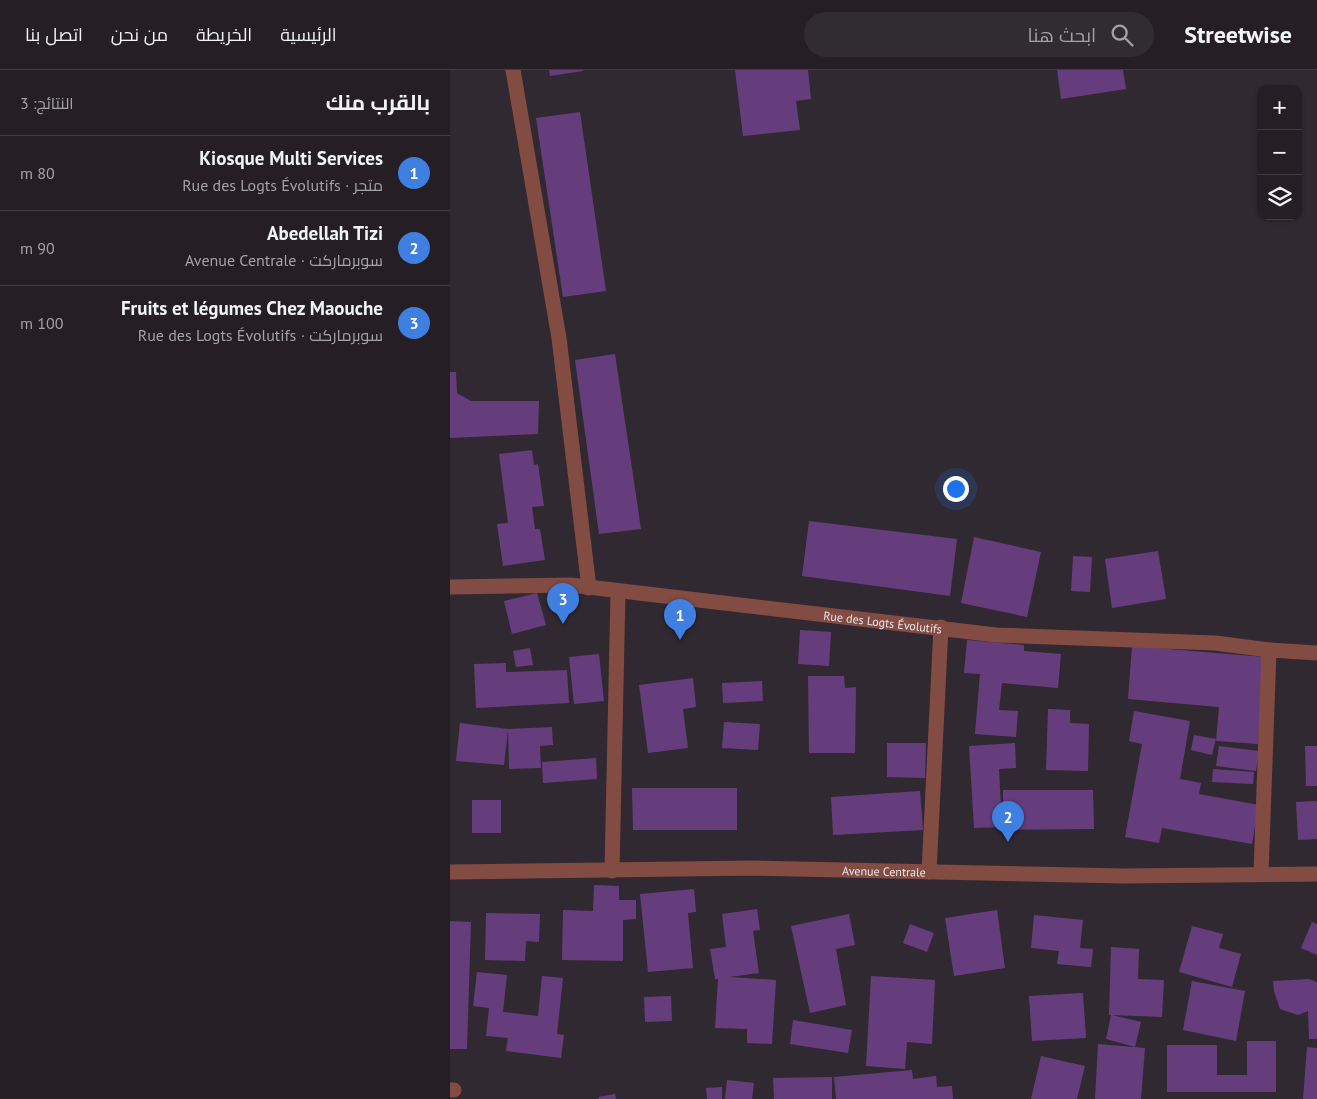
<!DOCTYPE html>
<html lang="ar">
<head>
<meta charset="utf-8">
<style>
  body { margin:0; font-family:"PT Sans",Cairo,sans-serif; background:#312c32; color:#f1f3f6; direction:rtl }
  .controls { position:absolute; right:15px; top:15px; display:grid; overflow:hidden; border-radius:10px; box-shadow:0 1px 4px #0004 }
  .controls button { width:45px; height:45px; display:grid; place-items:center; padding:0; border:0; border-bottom:1px solid #423d42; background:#251f25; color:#f1f3f6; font:25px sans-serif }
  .you { position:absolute; left:505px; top:418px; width:18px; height:18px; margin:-12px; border:4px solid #fff; border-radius:50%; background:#1a73e8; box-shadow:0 0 0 8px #1a73e833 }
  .badge { display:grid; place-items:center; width:32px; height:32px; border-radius:50%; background:#0b8043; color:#fff; font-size:16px; font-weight:700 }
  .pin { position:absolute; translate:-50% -41px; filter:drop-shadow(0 1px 2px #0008) }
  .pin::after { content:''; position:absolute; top:26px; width:18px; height:15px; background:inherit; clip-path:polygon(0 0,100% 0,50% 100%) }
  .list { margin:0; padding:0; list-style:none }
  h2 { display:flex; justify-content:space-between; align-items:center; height:65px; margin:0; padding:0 20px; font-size:21px }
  h2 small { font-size:16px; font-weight:400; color:#a3a2a7 }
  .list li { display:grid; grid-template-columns:32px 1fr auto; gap:15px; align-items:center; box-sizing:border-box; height:75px; padding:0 20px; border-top:1px solid #423d42 }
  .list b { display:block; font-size:19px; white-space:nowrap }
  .list p { margin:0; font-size:16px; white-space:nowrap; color:#a3a2a7 }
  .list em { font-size:16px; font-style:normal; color:#a3a2a7 }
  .icon { flex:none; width:28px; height:28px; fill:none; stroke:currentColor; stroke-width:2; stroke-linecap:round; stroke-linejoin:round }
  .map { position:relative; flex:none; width:867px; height:1029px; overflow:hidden; direction:ltr }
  header { display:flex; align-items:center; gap:30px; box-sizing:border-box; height:70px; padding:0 25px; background:#251f25; border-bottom:1px solid #423d42 }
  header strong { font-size:24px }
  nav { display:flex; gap:28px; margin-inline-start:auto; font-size:18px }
  .search { width:350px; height:45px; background:#312c32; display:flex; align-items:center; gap:12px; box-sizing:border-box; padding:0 18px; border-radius:28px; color:#a3a2a7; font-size:19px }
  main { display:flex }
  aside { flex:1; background:#251f25 }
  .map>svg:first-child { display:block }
  .building { fill:#663d7c }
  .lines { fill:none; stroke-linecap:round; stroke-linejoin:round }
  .minor { stroke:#834c43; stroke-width:15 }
  .labels { text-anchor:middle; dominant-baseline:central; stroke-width:4.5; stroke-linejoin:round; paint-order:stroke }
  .street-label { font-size:12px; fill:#eae5eb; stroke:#171317 }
</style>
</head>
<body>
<header>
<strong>Streetwise</strong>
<div class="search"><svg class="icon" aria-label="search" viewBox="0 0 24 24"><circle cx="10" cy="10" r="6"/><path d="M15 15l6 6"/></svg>ابحث هنا</div>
<nav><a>الرئيسية</a><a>الخريطة</a><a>من نحن</a><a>اتصل بنا</a></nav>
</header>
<main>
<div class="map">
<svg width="867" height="1029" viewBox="0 0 867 1029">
  <rect width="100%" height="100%" fill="#312931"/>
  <g class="building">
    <path d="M99,0H133V1L100,6Z"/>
    <path d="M285,0H358L361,29L346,31L350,60L293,66Z"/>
    <path d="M607,0H673L676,19L611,29Z"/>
    <path d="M130,42L156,221L113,227L86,48Z"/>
    <path d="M165,284L191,459L149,464L125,290Z"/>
    <path d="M0,302H6L7,323L21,331H89L88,364L0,368Z"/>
    <path d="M82,380L84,395L88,394L94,436L82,437L85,459H90L95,490L53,496L47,454L58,453L49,384Z"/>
    <path d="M359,451L507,469L500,526L352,506Z"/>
    <path d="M524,467L591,482L577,547L511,533Z"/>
    <path d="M708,481L716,529L662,538L655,489Z"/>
    <path d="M623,486L642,487L640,522L621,521Z"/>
    <path d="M87,523L96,555L62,564L54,531Z"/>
    <path d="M350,560L381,562L379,596L348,594Z"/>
    <path d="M517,570L574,575V581L611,584L608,618L552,613L549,640L568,641L566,667L525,664L530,604L514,603Z"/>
    <path d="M682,576L815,587L808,674L766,671L769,637L678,629Z"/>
    <path d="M80,578L83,595L66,597L63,581Z"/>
    <path d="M149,584L154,631L124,634L119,587Z"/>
    <path d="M56,593V602L117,600L119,633L26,638L24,594Z"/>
    <path d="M358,606H394L395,618L406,617L405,683H359Z"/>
    <path d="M243,608L246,637L233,639L238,678L198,683L189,615Z"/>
    <path d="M312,611L313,631L273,633L272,613Z"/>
    <path d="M598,639L620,640V653L639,654L638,701L596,700Z"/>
    <path d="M684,641L740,651L730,709L751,713L749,724L809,735L802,774L712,758L709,773L675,767L692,674L679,671Z"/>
    <path d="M274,652L310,654L308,680L272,678Z"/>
    <path d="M10,653L58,659L102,657L103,675L90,676L91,698L59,699L58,660L54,695L6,691Z"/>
    <path d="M744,665L766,669L762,685L741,680Z"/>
    <path d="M437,673H476L475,708L437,707Z"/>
    <path d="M565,673L566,698L549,699L552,757L524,758L519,676Z"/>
    <path d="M769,676L809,681L806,701L766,696Z"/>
    <path d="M855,676H867V716H856Z"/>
    <path d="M146,688L147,709L93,713L92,692Z"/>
    <path d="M763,699L804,702L803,714L762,712Z"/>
    <path d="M182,718H287V760H183Z"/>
    <path d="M553,720H643L644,759L553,760Z"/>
    <path d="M470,721L473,760L383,765L381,727Z"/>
    <rect x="22" y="730" width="29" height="33"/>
    <path d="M867,731V769L848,770L846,732Z"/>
    <path d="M144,815L169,816V830H186V849L173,850V891L112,890L113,840L143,841Z"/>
    <path d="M244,819L246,842L238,843L243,898L198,902L190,824Z"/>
    <path d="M307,839L310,860L303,861L309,903L279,907L326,910L322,974L297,973V959L265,958L268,909H265L260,879L276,877L272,844Z"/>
    <path d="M547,840L555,898L504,906L495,848Z"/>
    <path d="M36,843L90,844L89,872L76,871L75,891L35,890Z"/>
    <path d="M399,844L405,875L386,879L396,935L360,943L341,856Z"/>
    <path d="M584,845L633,850L630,878L643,879L641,897L607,894L609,881L581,878Z"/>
    <path d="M0,851L21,852L17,979H0Z"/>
    <path d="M862,852L867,854V885L851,878Z"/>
    <path d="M460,854L484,863L477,882L453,873Z"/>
    <path d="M742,856L773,864L769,878L791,884L782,917L729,902Z"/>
    <path d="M661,877L689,879L688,909L714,910L712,947L662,945L691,952L685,977L656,969L661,945H659Z"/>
    <path d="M27,902L57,905L53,942L88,946L92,906L113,908L107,964L114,965L111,988L56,981L58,968L36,966L39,938L23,936Z"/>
    <path d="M421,906L485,910L482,974L457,972L455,999L416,996Z"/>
    <path d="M859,909L867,912V969H859L858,941L848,945L830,939L824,921L823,911Z"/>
    <path d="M742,911L795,921L786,971L733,960Z"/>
    <path d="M633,923L636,968L582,971L579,926Z"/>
    <path d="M221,926L222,951L195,952L194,927Z"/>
    <path d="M343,950L402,960L398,983L340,974Z"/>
    <path d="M797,971H826V1022H717V975H767V1005H797Z"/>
    <path d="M648,974L695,978L691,1029H645Z"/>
    <path d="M857,977L867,978V1029H853Z"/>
    <path d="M591,986L635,996L627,1029H581Z"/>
    <path d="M462,1000L463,1009L486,1006L487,1017L502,1016L503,1029H386L384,1007Z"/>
    <path d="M382,1007V1029H324L323,1008Z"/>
    <path d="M277,1010L304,1013L302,1029H275Z"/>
    <path d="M272,1017V1029H257L256,1018Z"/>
    <path d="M165,1024L166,1029H149L148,1027Z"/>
  </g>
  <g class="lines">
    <g class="minor">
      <path d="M63,0L109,268L139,518"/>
      <path id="s1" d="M0,517L121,515L546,565L765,573L819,580L867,583"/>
      <path d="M162,801L168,522"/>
      <path id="s2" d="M0,802L305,798L674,806L867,804"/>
      <path d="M479,802L491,557"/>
      <path d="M811,804L819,580"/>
      <path d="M0,1020H4"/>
    </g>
  </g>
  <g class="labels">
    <g class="street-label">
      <text stroke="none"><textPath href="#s1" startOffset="435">Rue des Logts Évolutifs</textPath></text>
      <text stroke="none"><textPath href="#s2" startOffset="434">Avenue Centrale</textPath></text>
    </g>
  </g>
</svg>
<div class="controls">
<button>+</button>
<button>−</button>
<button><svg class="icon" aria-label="layers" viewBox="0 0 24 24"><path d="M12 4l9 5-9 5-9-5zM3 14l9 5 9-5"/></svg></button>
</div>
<div class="you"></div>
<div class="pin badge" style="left:230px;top:570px;background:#3f7fe0">1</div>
<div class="pin badge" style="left:558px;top:772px;background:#3f7fe0">2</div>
<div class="pin badge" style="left:113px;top:554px;background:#3f7fe0">3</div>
</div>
<aside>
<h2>بالقرب منك<small>النتائج: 3</small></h2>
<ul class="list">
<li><span class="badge" style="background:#3f7fe0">1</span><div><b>Kiosque Multi Services</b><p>متجر · Rue des Logts Évolutifs</p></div><em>80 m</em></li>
<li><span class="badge" style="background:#3f7fe0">2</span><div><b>Abedellah Tizi</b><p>سوبرماركت · Avenue Centrale</p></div><em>90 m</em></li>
<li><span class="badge" style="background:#3f7fe0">3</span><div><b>Fruits et légumes Chez Maouche</b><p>سوبرماركت · Rue des Logts Évolutifs</p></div><em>100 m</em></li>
</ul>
</aside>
</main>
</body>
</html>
